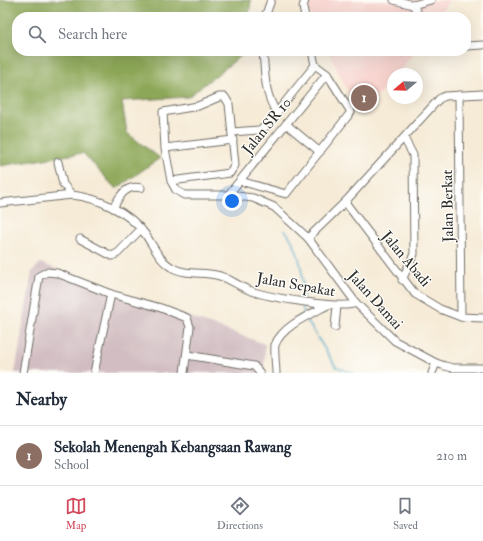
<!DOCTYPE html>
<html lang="en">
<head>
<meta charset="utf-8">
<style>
  body { margin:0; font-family:"IM FELL Double Pica",serif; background:#f2f2f3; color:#1f2937 }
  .compass { position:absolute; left:387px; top:68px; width:36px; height:36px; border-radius:50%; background:#fff; box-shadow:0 4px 16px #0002; rotate:251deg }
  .you { position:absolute; left:232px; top:201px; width:14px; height:14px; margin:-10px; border:3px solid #fff; border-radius:50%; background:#1a73e8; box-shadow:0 0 0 6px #1a73e833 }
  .badge { display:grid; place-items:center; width:26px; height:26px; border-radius:50%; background:#d1495b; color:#fff; font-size:13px; font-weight:700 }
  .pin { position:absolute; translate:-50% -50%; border:2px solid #fff; box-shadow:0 1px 4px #0006 }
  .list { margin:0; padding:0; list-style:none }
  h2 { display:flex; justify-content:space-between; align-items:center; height:52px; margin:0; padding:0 16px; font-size:17px }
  h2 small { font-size:13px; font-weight:400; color:#747a83 }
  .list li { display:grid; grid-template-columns:26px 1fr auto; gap:12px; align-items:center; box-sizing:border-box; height:60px; padding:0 16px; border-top:1px solid #e0e1e3 }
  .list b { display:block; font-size:15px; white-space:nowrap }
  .list p { margin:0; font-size:13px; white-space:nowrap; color:#747a83 }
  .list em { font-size:13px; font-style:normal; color:#747a83 }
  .icon { flex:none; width:22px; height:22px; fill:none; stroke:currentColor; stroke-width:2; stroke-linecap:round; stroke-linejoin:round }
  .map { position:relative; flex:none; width:483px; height:373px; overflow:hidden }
  .search { position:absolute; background:#fff; box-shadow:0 4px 16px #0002; left:12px; right:12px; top:12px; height:44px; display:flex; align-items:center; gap:10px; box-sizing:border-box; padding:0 14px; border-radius:16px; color:#747a83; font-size:15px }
  .sheet { height:112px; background:#fff }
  nav { display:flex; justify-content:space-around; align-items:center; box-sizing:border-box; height:56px; border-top:1px solid #e0e1e3; background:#fff; font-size:11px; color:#747a83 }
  nav a { display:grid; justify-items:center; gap:2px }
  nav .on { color:#d1495b }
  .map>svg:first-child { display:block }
  .built { fill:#f7d0cb }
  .industrial { fill:#d2bec2 }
  .forest { fill:#8da759; stroke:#5c6942 }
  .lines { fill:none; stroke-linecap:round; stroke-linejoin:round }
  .stream { stroke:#49a7c7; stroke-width:1.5 }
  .minor-casing { stroke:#726e67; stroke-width:9 }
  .minor { stroke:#fff; stroke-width:7 }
  .labels { text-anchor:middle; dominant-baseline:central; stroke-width:3; stroke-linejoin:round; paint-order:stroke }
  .street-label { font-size:15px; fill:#2b2b2b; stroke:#fdfcf7 }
</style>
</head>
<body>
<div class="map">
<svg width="483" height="373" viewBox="0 0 483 373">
  <rect width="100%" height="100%" fill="#fdfcf7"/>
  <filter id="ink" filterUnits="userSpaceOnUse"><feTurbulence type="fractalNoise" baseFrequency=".025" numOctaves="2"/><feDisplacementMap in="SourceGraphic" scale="8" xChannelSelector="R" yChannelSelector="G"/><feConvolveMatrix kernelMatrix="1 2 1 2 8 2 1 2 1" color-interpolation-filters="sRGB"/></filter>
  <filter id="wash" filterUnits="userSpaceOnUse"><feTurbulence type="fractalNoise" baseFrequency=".012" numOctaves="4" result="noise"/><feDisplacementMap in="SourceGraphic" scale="16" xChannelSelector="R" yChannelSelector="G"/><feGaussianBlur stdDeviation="0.9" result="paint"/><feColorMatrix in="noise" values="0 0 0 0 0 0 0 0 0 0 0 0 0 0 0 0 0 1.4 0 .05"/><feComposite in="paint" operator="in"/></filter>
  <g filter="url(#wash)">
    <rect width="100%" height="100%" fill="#f6ebd7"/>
    <g class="built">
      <path d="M309,0H449L438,17H311L307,7Z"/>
      <path d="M328,51H415L398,74H393V79L360,116Z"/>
    </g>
    <path class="industrial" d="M40,263L265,344L264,373H15L32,272Z"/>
    <path class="forest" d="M0,0H251L249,17H17V51H246V52L188,97L122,101L127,133L160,158L116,189L83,153L0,166Z"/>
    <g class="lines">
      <g class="stream">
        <path d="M285,230C300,248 304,276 303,299"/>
        <path d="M302,303L304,315"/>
        <path d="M306,319L336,367L354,373"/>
      </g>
    </g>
  </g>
  <g filter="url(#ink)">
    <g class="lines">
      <defs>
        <g id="minor">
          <path d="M394,0L413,5L431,0"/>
          <path d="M413,5L420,17"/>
          <path d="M265,17L271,0"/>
          <path d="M305,17L303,7L305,0"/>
          <path d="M467,46L483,45"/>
          <path d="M263,51C265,73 264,94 277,113"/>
          <path d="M312,51L315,65"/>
          <path d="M403,52V51"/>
          <path d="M459,95L461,317"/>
          <path d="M286,124L320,152"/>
          <path d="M232,132L259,130L265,127L315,65L327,74L351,112L286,194L240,181"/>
          <path d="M165,148L233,140"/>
          <path d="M58,162L63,184L72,195"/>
          <path d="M171,181L230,173L235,165L229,104L225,97H219L198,106L163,112L165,148L171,181L176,190L184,195H228L253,198L274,207L308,238L356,303L395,341L436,363L445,366L453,368H483"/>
          <path d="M228,195L327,74"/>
          <path d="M345,202L415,294L440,309L461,317L483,318"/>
          <path d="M0,203L72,195C99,198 129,212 145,234C153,245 159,260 171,267C184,275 202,272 216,275C228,277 238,286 249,290C265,297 342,310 356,303"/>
          <path d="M113,208C119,197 126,184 141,188"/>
          <path d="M308,238L345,202L439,99L445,96L483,94"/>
          <path d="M80,239L112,256L118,253L141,229"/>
          <path d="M402,280L414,254L413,155L404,138"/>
          <path d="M335,327L337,305"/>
          <path d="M187,355L254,366L260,373"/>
          <path d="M23,373L39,276L47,272L57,273L111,294L161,308L187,318L190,327L184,373"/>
          <path d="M94,373L111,294"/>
          <path d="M276,373C276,368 274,348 275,345C282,326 311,314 328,305"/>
          <path d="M432,373L436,363"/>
        </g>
      </defs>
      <use href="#minor" class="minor-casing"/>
      <use href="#minor" class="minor"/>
    </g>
  </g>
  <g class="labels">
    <g class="street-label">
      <text transform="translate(267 126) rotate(-51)">Jalan SR 10</text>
      <text transform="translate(448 206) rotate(-91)">Jalan Berkat</text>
      <text transform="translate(406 259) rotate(50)">Jalan Abadi</text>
      <text transform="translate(296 285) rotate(10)">Jalan Sepakat</text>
      <text transform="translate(375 300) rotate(48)">Jalan Damai</text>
    </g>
  </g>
</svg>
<svg class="compass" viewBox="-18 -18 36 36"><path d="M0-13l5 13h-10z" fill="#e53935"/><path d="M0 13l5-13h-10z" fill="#747a83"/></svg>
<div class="you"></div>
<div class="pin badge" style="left:364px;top:98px;background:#8d6e63">1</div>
<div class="search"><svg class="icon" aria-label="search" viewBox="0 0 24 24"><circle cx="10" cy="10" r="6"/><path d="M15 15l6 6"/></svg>Search here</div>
</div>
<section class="sheet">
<h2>Nearby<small></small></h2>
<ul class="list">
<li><span class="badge" style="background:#8d6e63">1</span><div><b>Sekolah Menengah Kebangsaan Rawang</b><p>School</p></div><em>210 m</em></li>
</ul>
</section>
<nav>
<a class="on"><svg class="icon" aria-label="map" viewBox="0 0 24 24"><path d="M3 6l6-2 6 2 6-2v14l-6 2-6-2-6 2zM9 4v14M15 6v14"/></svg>Map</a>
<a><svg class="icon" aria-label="directions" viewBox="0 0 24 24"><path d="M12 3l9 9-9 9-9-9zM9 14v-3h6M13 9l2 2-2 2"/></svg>Directions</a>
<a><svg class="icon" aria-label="saved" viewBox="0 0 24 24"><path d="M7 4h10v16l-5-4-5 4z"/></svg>Saved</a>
</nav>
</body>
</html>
